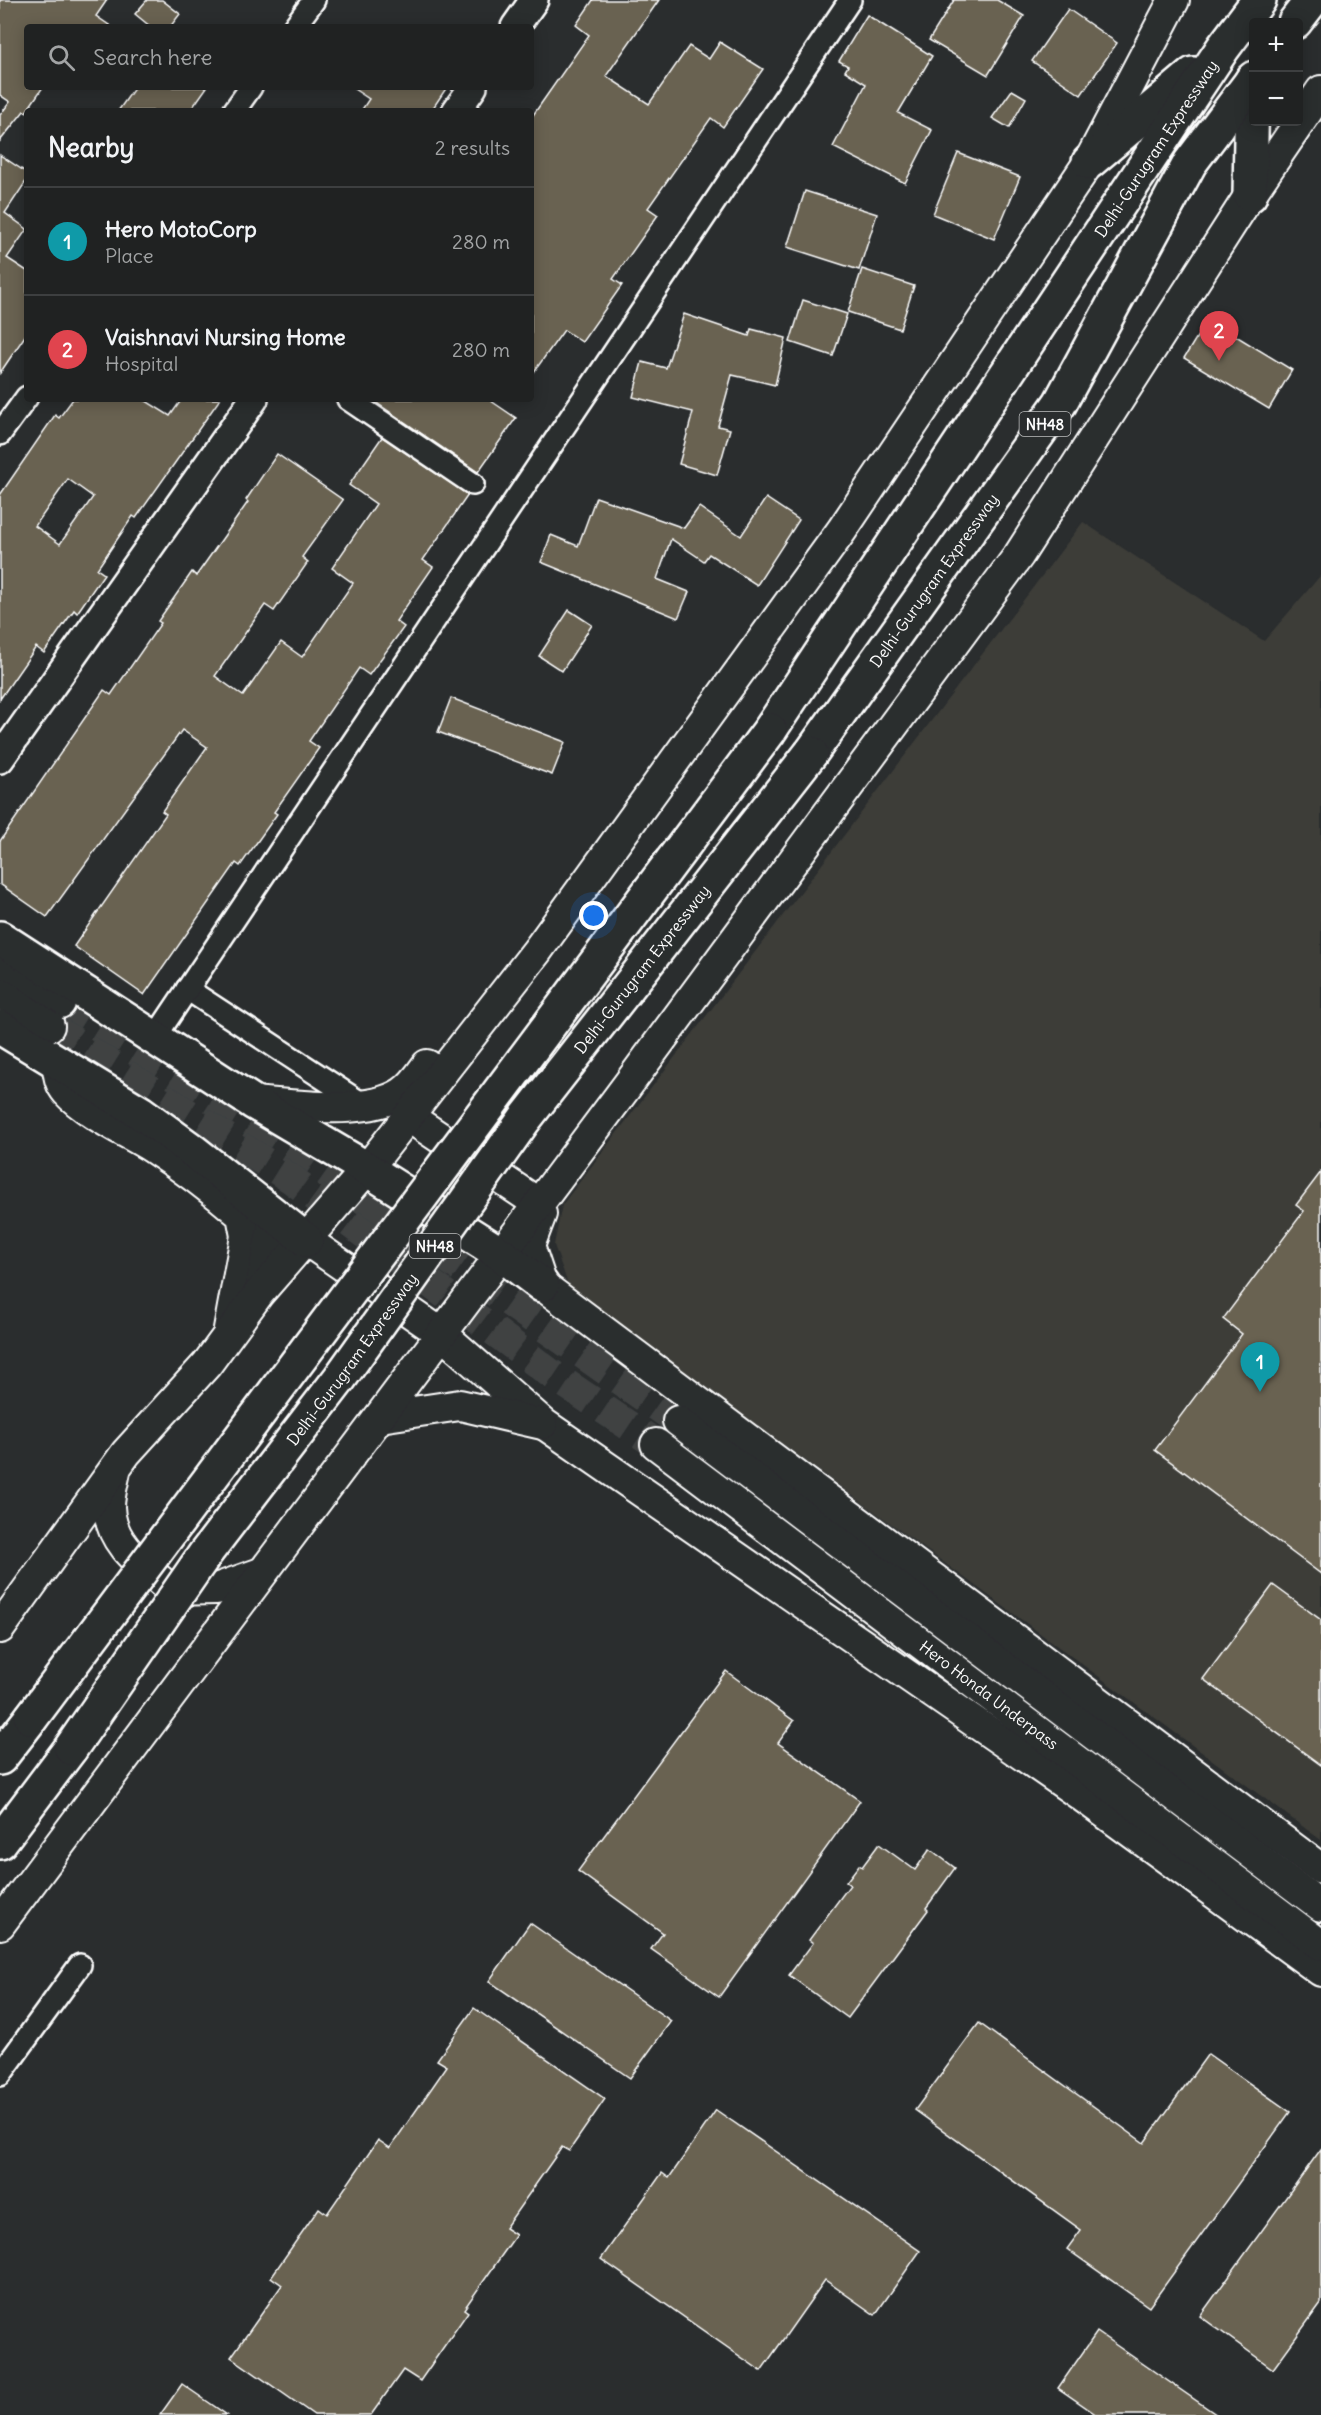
<!DOCTYPE html>
<html lang="en">
<head>
<meta charset="utf-8">
<style>
  body { margin:0; font-family:Delius,sans-serif; background:#282a2a; color:#f1f3f6 }
  .controls { position:absolute; right:18px; top:18px; display:grid; overflow:hidden; border-radius:6px; box-shadow:0 3px 15px #0003 }
  .controls button { width:54px; height:54px; display:grid; place-items:center; padding:0; border:0; border-bottom:2px solid #3d3f40; background:#202222; color:#f1f3f6; font:30px sans-serif }
  .you { position:absolute; left:594px; top:916px; width:21px; height:21px; margin:-15px; border:4px solid #fff; border-radius:50%; background:#1a73e8; box-shadow:0 0 0 9px #1a73e833 }
  .badge { display:grid; place-items:center; width:39px; height:39px; border-radius:50%; background:#ea580c; color:#fff; font-size:20px; font-weight:700 }
  .pin { position:absolute; translate:-50% -50px; filter:drop-shadow(0 2px 3px #0008) }
  .pin::after { content:''; position:absolute; top:32px; width:21px; height:18px; background:inherit; clip-path:polygon(0 0,100% 0,50% 100%) }
  .list { margin:0; padding:0; list-style:none }
  h2 { display:flex; justify-content:space-between; align-items:center; height:78px; margin:0; padding:0 24px; font-size:26px }
  h2 small { font-size:20px; font-weight:400; color:#a2a4a5 }
  .list li { display:grid; grid-template-columns:39px 1fr auto; gap:18px; align-items:center; box-sizing:border-box; height:108px; padding:0 24px; border-top:2px solid #3d3f40 }
  .list b { display:block; font-size:22px; white-space:nowrap }
  .list p { margin:0; font-size:20px; white-space:nowrap; color:#a2a4a5 }
  .list em { font-size:20px; font-style:normal; color:#a2a4a5 }
  .icon { flex:none; width:33px; height:33px; fill:none; stroke:currentColor; stroke-width:2; stroke-linecap:round; stroke-linejoin:round }
  .map { position:relative; flex:none; width:1321px; height:2415px; overflow:hidden }
  .search { position:absolute; background:#202222; box-shadow:0 3px 15px #0003; left:24px; top:24px; width:510px; height:66px; display:flex; align-items:center; gap:15px; box-sizing:border-box; padding:0 21px; border-radius:6px; color:#a2a4a5; font-size:22px }
  .panel { position:absolute; background:#202222; box-shadow:0 3px 15px #0003; left:24px; top:108px; width:510px; height:294px; border-radius:6px }
  .map>svg:first-child { display:block }
  .built { fill:#3d3d38 }
  .building { fill:#696251; stroke:#fff; stroke-width:1.5; fill-rule:evenodd }
  .lines { fill:none; stroke-linecap:round; stroke-linejoin:round }
  .secondary-tunnel { stroke:#3f4243; stroke-width:30; stroke-dasharray:30 15; stroke-linecap:butt }
  .minor-casing { stroke:#fff; stroke-width:26 }
  .tertiary-casing { stroke:#fff; stroke-width:32 }
  .secondary-casing { stroke:#fff; stroke-width:34 }
  .trunk-casing { stroke:#fff; stroke-width:38 }
  .motorway-casing { stroke:#fff; stroke-width:38 }
  .minor { stroke:#2a2d2e; stroke-width:21 }
  .tertiary { stroke:#2a2d2e; stroke-width:27 }
  .secondary { stroke:#2a2d2e; stroke-width:30 }
  .trunk { stroke:#2a2d2e; stroke-width:33 }
  .motorway { stroke:#2a2d2e; stroke-width:33 }
  .motorway-bridge-casing { stroke:#fff; stroke-width:38; stroke-linecap:butt }
  .motorway-bridge { stroke:#2a2d2e; stroke-width:33 }
  .labels { text-anchor:middle; dominant-baseline:central; stroke-width:4.5; stroke-linejoin:round; paint-order:stroke }
  .shield { fill:#2a2d2e; stroke:#bfc0c0; stroke-width:1.5 }
  .shield-label { font-size:15px; font-weight:bold; fill:#fff }
  .street-label { font-size:16px; fill:#fff; stroke:#2a2d2e }
</style>
</head>
<body>
<div class="map">
<svg width="1321" height="2415" viewBox="0 0 1321 2415">
  <rect width="100%" height="100%" fill="#2a2d2e"/>
  <filter id="ink" filterUnits="userSpaceOnUse"><feTurbulence type="fractalNoise" baseFrequency=".0167" numOctaves="2"/><feDisplacementMap in="SourceGraphic" scale="12" xChannelSelector="R" yChannelSelector="G"/><feConvolveMatrix kernelMatrix="1 2 1 2 8 2 1 2 1" color-interpolation-filters="sRGB"/></filter>
  <g filter="url(#ink)">
    <path class="built" d="M1083,522L1264,641L1321,575V1840L569,1287L554,1245L562,1205Z"/>
    <g class="building">
      <path d="M0,0H107L96,16L112,27H27V87H43L26,112L24,111L0,141V115L10,102L0,95Z"/>
      <path d="M147,0H162L180,14L170,27H151L135,14Z"/>
      <path d="M593,0H659L606,76L649,104L689,46L709,59L720,42L763,69L723,127L711,118L648,208L658,215L613,279L622,285L582,342L564,330L531,376V118L589,35L576,25Z"/>
      <path d="M954,0H997L1024,16L988,75L929,40Z"/>
      <path d="M1068,9L1117,43L1081,95L1032,61Z"/>
      <path d="M867,15L932,56L898,113L932,130L905,183L833,147L866,84L845,71L848,66L839,61Z"/>
      <path d="M135,87H207L190,111H118Z"/>
      <path d="M351,87H447L431,111H361L369,99Z"/>
      <path d="M1012,90L1026,98L1009,128L992,118Z"/>
      <path d="M958,153L1020,177L994,239L933,214Z"/>
      <path d="M0,155L27,173V180L5,213L27,229L7,258L27,271V333L0,373Z"/>
      <path d="M805,191L877,214L859,270L787,247Z"/>
      <path d="M862,269L914,286L900,329L848,312Z"/>
      <path d="M803,300L847,314L833,356L790,342Z"/>
      <path d="M684,314L749,336L751,329L786,338L775,385L732,375L718,426L730,429L717,475L679,464L693,412L633,397L642,362L666,368Z"/>
      <path d="M1208,319L1292,370L1269,409L1184,358Z"/>
      <path d="M73,399H143L170,416L182,399H220L136,518L133,516L97,569L104,574L77,613L74,610L44,653L36,647L0,699V495L55,415L59,418ZM68,479L93,497L60,544L35,526Z"/>
      <path d="M371,399H488L516,418L478,472Z"/>
      <path d="M382,437L468,495L423,560L433,567L396,621L404,627L369,675L359,668L309,741L319,748L274,812L277,814L240,866L236,863L144,995L74,946L166,814L162,811L207,747L182,730L47,917L0,884V841L104,690L111,695L161,623L158,621L192,572L196,576L248,502L246,500L277,454L343,500L302,557L308,562L274,611L265,605L215,676L243,696L281,642L302,657L353,583L332,568L376,504L349,485Z"/>
      <path d="M596,497L684,528L699,507L741,536L766,498L799,520L757,585L709,554L704,561L671,539L657,579L689,592L678,618L541,562L551,535L578,546Z"/>
      <path d="M569,610L592,625L562,671L539,656Z"/>
      <path d="M451,698L565,742L552,775L438,732Z"/>
      <path d="M1321,1172V1574L1155,1450L1242,1334L1223,1319L1304,1211L1296,1205Z"/>
      <path d="M1273,1585L1321,1620V1765L1203,1679Z"/>
      <path d="M726,1671L794,1721L778,1743L860,1801L719,1997L651,1949L663,1933L578,1871Z"/>
      <path d="M879,1844L915,1870L930,1849L955,1868L926,1908L928,1910L848,2018L789,1975L813,1943L809,1940L850,1885L846,1882L859,1865L862,1867Z"/>
      <path d="M530,1923L671,2021L630,2078L489,1981Z"/>
      <path d="M474,2008L605,2099L569,2151L562,2147L505,2228L516,2235L464,2309L468,2312L420,2381L403,2370L371,2415H314L231,2357L282,2285L271,2277L319,2208L327,2214L378,2140L390,2148L447,2066L437,2060Z"/>
      <path d="M979,2023L1144,2143L1208,2054L1290,2112L1149,2307L1067,2249L1081,2230L915,2110Z"/>
      <path d="M716,2110L920,2251L875,2315L825,2280L761,2371L601,2259L662,2173L669,2178Z"/>
      <path d="M1321,2149V2303L1273,2369L1200,2316Z"/>
      <path d="M1097,2332L1217,2415H1097L1058,2388Z"/>
      <path d="M182,2384L227,2415H160Z"/>
    </g>
    <g class="lines">
      <g class="secondary-tunnel">
        <path d="M60,1003L301,1155L678,1421"/>
        <path d="M49,1026L290,1178L550,1373L656,1444"/>
      </g>
      <defs>
        <g id="minor">
          <path d="M294,27L314,0"/>
          <path d="M234,111L251,87"/>
          <path d="M348,399L473,484"/>
          <path d="M0,434L27,397"/>
          <path d="M187,989L364,1105"/>
          <path d="M154,1039L850,0"/>
          <path d="M0,2075L80,1965"/>
        </g>
        <g id="tertiary">
          <path d="M515,27L534,0"/>
          <path d="M456,111L473,87"/>
          <path d="M0,759L254,399"/>
        </g>
        <g id="secondary">
          <path d="M0,961L60,1003"/>
          <path d="M0,993L49,1026"/>
          <path d="M57,1062C59,1074 59,1083 67,1092C86,1113 129,1133 153,1148C184,1168 214,1191 242,1215L246,1236L229,1329"/>
          <path d="M253,1102C295,1105 367,1116 402,1093C413,1086 420,1075 427,1065"/>
          <path d="M409,1117L539,1204"/>
          <path d="M541,1214L529,1246L542,1285L1321,1869"/>
          <path d="M306,1240L442,1334L544,1424L1079,1794L1321,1971"/>
          <path d="M260,1290L275,1215"/>
          <path d="M380,1417L460,1405L542,1424"/>
          <path d="M678,1421L1321,1906"/>
          <path id="s1" d="M656,1444L1321,1945"/>
          <path d="M115,1471C113,1482 109,1495 109,1507C110,1546 145,1567 171,1590L216,1589L261,1573"/>
          <path d="M0,1628L126,1453L207,1364L259,1293L367,1169L537,951L842,530L1089,162L1174,0"/>
          <path d="M0,1924L627,1086L1019,555L1246,201L1321,91"/>
        </g>
        <g id="trunk">
          <path d="M0,938L253,1102L367,1169L501,1254L542,1285"/>
          <path d="M0,1027L141,1113L189,1148L306,1240"/>
        </g>
        <g id="motorway">
          <path d="M1295,22L1312,0"/>
          <path d="M1089,162L1193,74"/>
          <path d="M1250,195L1252,80"/>
          <path id="s2" d="M770,730L1223,48L1259,0"/>
          <path id="s3" d="M811,753L1060,403L1190,163L1254,78"/>
          <path d="M0,1758L31,1718"/>
          <path d="M0,1842L71,1748"/>
        </g>
      </defs>
      <use href="#minor" class="minor-casing"/>
      <use href="#tertiary" class="tertiary-casing"/>
      <use href="#secondary" class="secondary-casing"/>
      <use href="#trunk" class="trunk-casing"/>
      <use href="#motorway" class="motorway-casing"/>
      <use href="#minor" class="minor"/>
      <use href="#tertiary" class="tertiary"/>
      <use href="#secondary" class="secondary"/>
      <use href="#trunk" class="trunk"/>
      <use href="#motorway" class="motorway"/>
      <defs>
        <g id="motorway-bridge">
          <path d="M31,1718L770,730"/>
          <path id="s4" d="M71,1748L205,1554L340,1378L524,1120L811,753"/>
        </g>
      </defs>
      <use href="#motorway-bridge" class="motorway-bridge-casing"/>
      <use href="#motorway-bridge" class="motorway-bridge"/>
    </g>
  </g>
  <g class="labels">
    <g class="shield">
      <rect x="1019.5" y="412" width="51" height="24" rx="4.5"/>
      <rect x="409.5" y="1234" width="51" height="24" rx="4.5"/>
    </g>
    <g class="shield-label">
      <text x="1045" y="424">NH48</text>
      <text x="435" y="1246">NH48</text>
    </g>
    <g class="street-label">
      <text stroke="none"><textPath href="#s2" startOffset="698">Delhi-Gurugram Expressway</textPath></text>
      <text stroke="none"><textPath href="#s3" startOffset="212">Delhi-Gurugram Expressway</textPath></text>
      <text stroke="none"><textPath href="#s4" startOffset="966">Delhi-Gurugram Expressway</textPath></text>
      <text stroke="none"><textPath href="#s4" startOffset="480">Delhi-Gurugram Expressway</textPath></text>
      <text stroke="none"><textPath href="#s1" startOffset="417">Hero Honda Underpass</textPath></text>
    </g>
  </g>
</svg>
<div class="controls">
<button>+</button>
<button>−</button>
</div>
<div class="you"></div>
<div class="pin badge" style="left:1260px;top:1392px;background:#0f9aa8">1</div>
<div class="pin badge" style="left:1219px;top:361px;background:#e0444e">2</div>
<div class="search"><svg class="icon" aria-label="search" viewBox="0 0 24 24"><circle cx="10" cy="10" r="6"/><path d="M15 15l6 6"/></svg>Search here</div>
<section class="panel">
<h2>Nearby<small>2 results</small></h2>
<ul class="list">
<li><span class="badge" style="background:#0f9aa8">1</span><div><b>Hero MotoCorp</b><p>Place</p></div><em>280 m</em></li>
<li><span class="badge" style="background:#e0444e">2</span><div><b>Vaishnavi Nursing Home</b><p>Hospital</p></div><em>280 m</em></li>
</ul>
</section>
</div>
</body>
</html>
